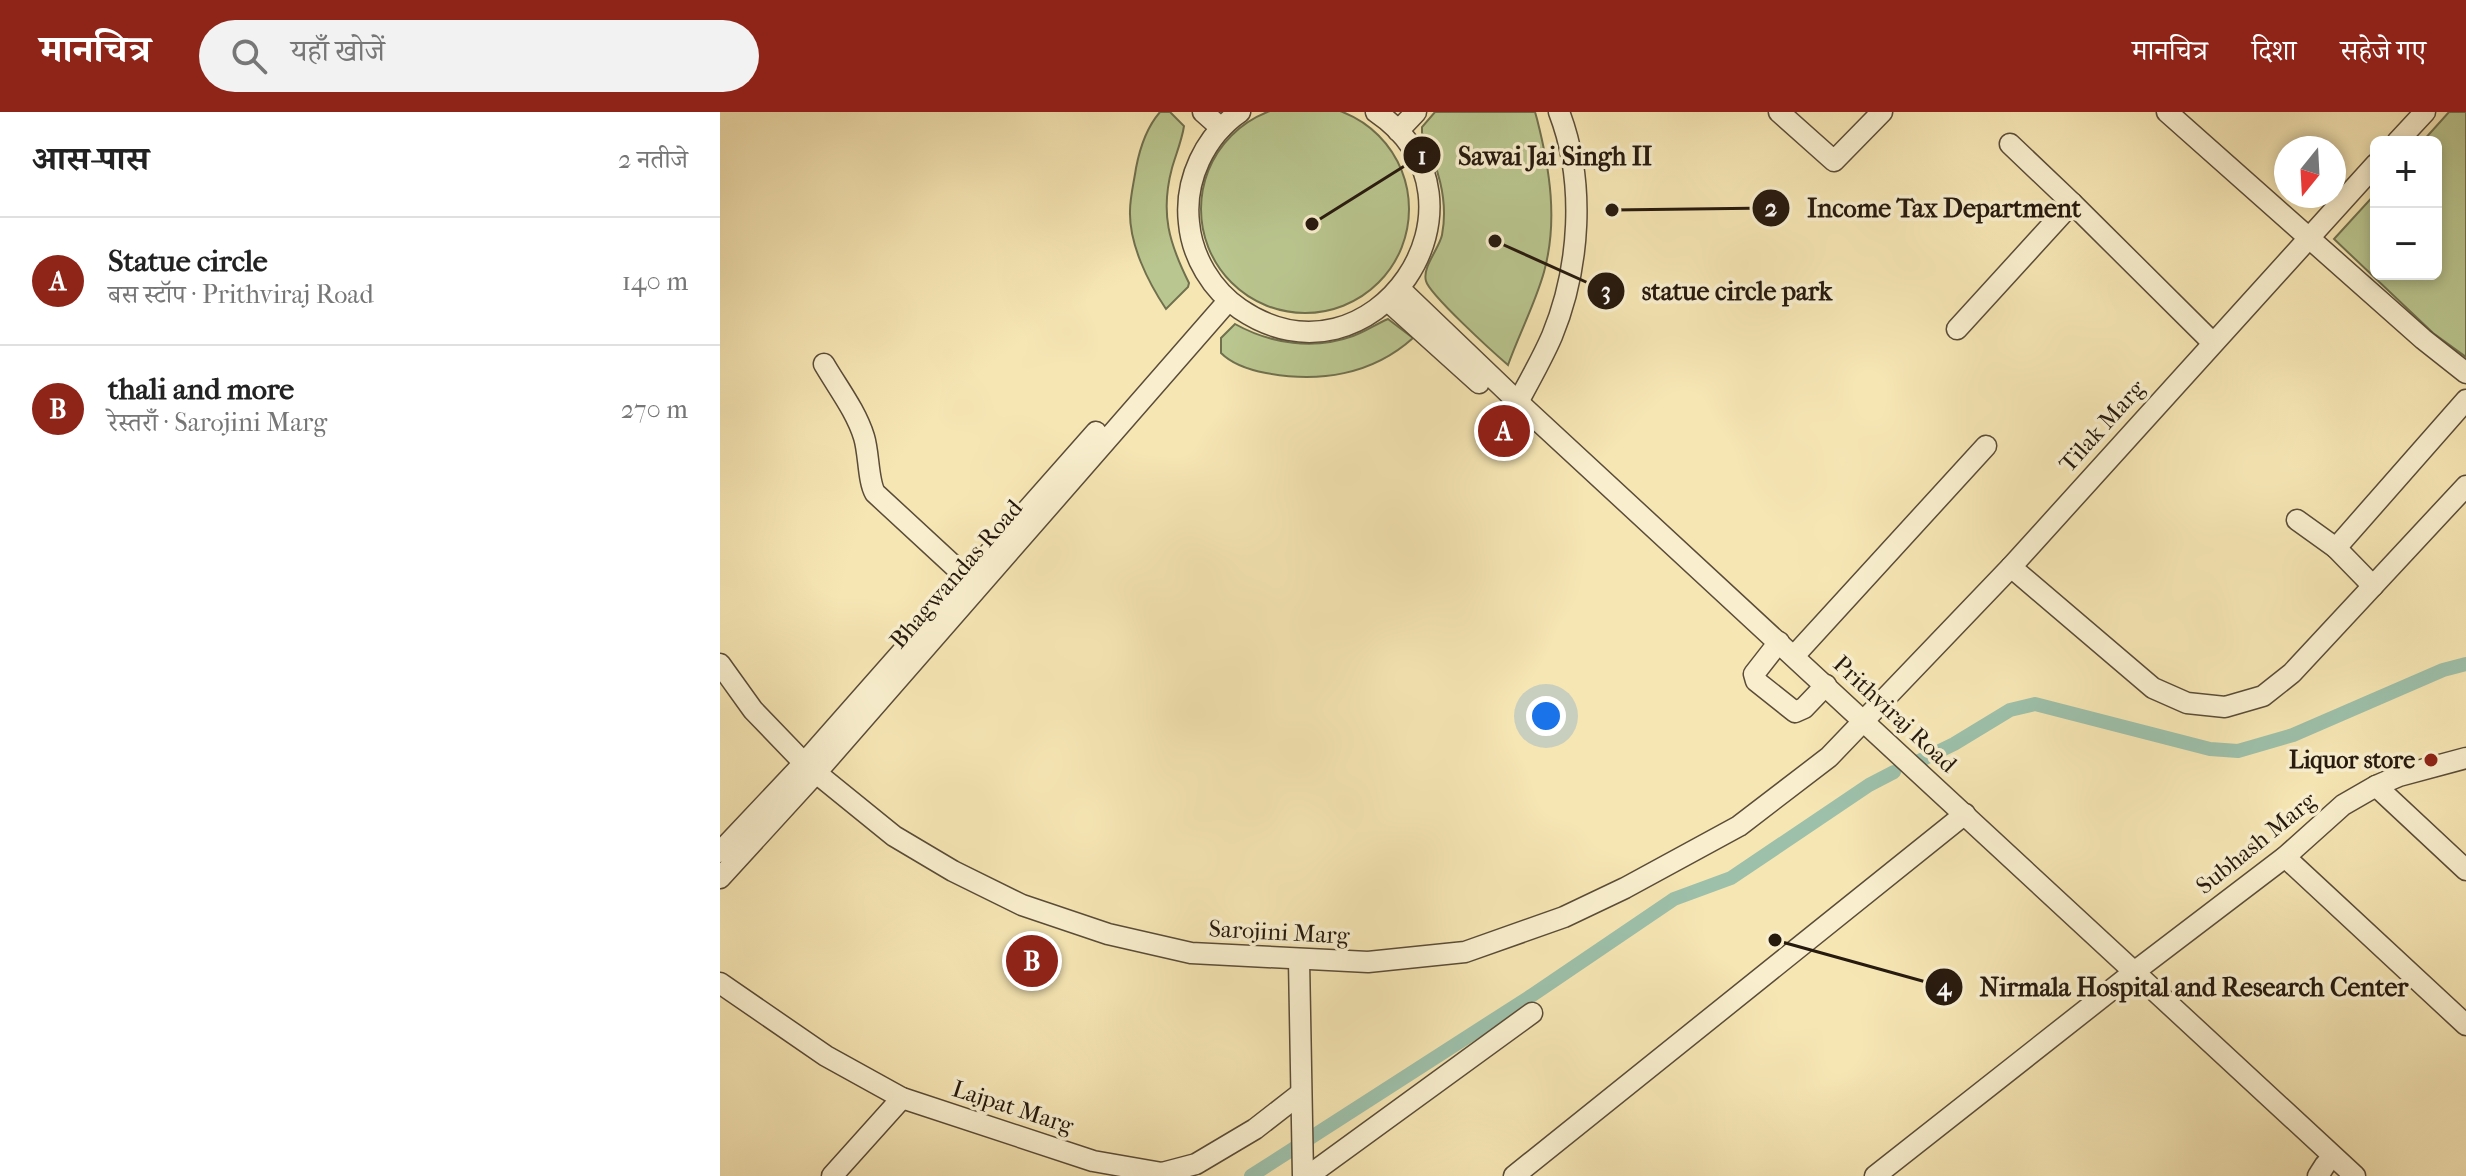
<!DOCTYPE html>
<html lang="hi">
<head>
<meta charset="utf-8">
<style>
  body { margin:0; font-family:"IM FELL French Canon","Noto Serif Devanagari",serif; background:#f2f2f2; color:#222 }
  .controls { position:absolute; right:24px; top:24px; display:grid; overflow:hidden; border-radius:12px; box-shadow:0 4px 12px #0003 }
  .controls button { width:72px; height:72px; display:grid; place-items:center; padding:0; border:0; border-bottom:2px solid #e0e0e0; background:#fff; color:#222; font:40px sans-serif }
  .compass { position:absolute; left:1554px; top:24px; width:72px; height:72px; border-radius:50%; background:#fff; box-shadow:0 4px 12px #0003; rotate:198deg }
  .you { position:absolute; left:826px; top:604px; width:28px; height:28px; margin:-20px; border:6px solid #fff; border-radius:50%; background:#1a73e8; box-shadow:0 0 0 12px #1a73e833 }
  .badge { display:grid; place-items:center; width:52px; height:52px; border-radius:50%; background:#8f2418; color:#fff; font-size:26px; font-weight:700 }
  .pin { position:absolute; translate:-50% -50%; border:4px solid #fff; box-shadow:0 2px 8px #0006 }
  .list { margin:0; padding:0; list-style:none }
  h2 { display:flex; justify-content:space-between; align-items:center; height:104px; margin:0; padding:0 32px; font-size:34px }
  h2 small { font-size:26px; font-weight:400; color:#767676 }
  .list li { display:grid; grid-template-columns:52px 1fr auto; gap:24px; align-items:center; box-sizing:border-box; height:128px; padding:0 32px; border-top:2px solid #e0e0e0 }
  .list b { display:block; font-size:30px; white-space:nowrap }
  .list p { margin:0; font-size:26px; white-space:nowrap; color:#767676 }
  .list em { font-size:26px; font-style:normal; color:#767676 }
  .icon { flex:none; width:44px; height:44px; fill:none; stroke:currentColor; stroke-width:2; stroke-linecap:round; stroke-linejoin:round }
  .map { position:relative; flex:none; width:1746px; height:1064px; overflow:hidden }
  header { display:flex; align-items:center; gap:48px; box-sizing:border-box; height:112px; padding:0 40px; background:#8f2418; color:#fff }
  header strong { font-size:38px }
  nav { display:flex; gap:44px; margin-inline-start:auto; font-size:28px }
  .search { width:560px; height:72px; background:#f2f2f2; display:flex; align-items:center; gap:20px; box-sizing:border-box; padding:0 28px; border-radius:44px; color:#767676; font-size:30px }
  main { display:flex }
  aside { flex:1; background:#fff }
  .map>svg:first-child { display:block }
  .green { fill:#bac68f; stroke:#70704e; stroke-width:2 }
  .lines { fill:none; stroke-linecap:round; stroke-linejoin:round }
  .canal { stroke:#9dc0aa; stroke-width:14 }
  .minor-casing { stroke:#5a4c38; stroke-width:23 }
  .minor { stroke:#f9efce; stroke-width:20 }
  .poi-dot { fill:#8f2418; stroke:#f9efce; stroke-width:3 }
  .labels { text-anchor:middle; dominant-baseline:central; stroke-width:7; stroke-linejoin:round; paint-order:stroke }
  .street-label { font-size:24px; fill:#26190e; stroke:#f9efce }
  .poi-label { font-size:24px; font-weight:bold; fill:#26190e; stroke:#f9efce; text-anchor:end }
  .leader { fill:none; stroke:#26190e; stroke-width:3 }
  .callout-dot { fill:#26190e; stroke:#f9efce; stroke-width:3 }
  .mark-label { font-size:24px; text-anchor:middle; font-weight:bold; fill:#fff }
  .callout-label { font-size:26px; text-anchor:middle; font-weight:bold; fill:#26190e; stroke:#f9efce; stroke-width:7; stroke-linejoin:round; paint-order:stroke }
</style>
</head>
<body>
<header>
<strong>मानचित्र</strong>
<div class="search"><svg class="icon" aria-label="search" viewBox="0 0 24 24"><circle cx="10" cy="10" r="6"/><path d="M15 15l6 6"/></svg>यहाँ खोजें</div>
<nav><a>मानचित्र</a><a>दिशा</a><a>सहेजे गए</a></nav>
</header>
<main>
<aside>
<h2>आस-पास<small>2 नतीजे</small></h2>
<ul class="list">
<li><span class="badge">A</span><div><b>Statue circle</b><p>बस स्टॉप · Prithviraj Road</p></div><em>140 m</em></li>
<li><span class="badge">B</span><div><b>thali and more</b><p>रेस्तराँ · Sarojini Marg</p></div><em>270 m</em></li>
</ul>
</aside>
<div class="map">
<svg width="1746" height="1064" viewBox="0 0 1746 1064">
  <rect width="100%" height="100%" fill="#f6e6b4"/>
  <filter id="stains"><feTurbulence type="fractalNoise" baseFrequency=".0025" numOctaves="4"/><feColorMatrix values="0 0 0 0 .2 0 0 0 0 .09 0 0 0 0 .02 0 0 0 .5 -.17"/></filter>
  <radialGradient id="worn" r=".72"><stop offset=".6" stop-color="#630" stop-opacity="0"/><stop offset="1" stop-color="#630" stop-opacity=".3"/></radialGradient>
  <g class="green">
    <circle cx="585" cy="97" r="104"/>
    <path d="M440,0H450L464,14C462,28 456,42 452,56C440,101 449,131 469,171L468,175L446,197C428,170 409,132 410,99C410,85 414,70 416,56C420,35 426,16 440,0Z"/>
    <path d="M715,0H815L817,7C830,58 838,109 824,160C815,192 799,222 788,253C774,241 709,182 706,169C702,155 719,137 722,123C729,87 717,53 702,21V15Z"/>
    <path d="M1729,0H1746V245L1713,221L1614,127L1656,81V162H1716V30H1702Z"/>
    <path d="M668,207L693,226C652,263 599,271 546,261C530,258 512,252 501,241V226L515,212C551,232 594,238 633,224C645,220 656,212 668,207Z"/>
  </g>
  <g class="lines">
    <g class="canal">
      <path d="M1197,650L1234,632L1290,598L1315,592L1490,637L1518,639L1573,623L1723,558L1746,552"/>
      <path d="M531,1064L811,884L954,787L1011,766L1149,673L1174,660"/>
    </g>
    <defs>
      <g id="minor">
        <path d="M483,0L501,16"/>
        <path d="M520,0C485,24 464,68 469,111C472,145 492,178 520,197C652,287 787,89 656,0"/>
        <path d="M1059,0L1114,49L1162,0"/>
        <path d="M1447,0L1703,227L1746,261"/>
        <path d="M678,19L696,0"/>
        <path d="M1677,30L1705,0"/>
        <path d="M1290,32L1352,91"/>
        <path d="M680,177L798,290L1635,1064"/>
        <path d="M668,189L759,271"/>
        <path d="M1237,217L1352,91L1493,231"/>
        <path d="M104,252C118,276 136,299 144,325C149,341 148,369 155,381L247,466"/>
        <path d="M798,290C810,268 822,247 832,224C860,156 866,70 839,0"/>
        <path d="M1577,408L1616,436L1653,474"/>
        <path d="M1616,436L1746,288"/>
        <path d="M1291,455L1433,576L1467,591L1505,595L1543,584L1572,561L1746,374"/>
        <path d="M1059,530L1034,562L1036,569L1075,600L1084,596L1106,573"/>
        <path d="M1074,544L1266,334"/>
        <path d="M0,552L33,598L84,651L174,724L233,759L302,793L388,822L471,841L648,850L745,840L844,805L905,776L1019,714L1109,645L1291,455L1656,52"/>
        <path d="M1656,674L1746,758"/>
        <path d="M0,740L84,651L376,320"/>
        <path d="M1565,745L1746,913"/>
        <path d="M0,766L96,661L508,189"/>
        <path d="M579,848L583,1064"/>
        <path d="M0,871L106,944L182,986L373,1049L442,1061L476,1052L535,1017L580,982"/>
        <path d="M112,1064L182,986"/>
        <path d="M588,1064L812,901"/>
        <path d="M794,1064L1245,702"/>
        <path d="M1155,1064L1414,860L1565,745L1623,693L1656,674L1679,664L1746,646"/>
        <path d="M1598,1064L1605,1053"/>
      </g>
    </defs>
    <use href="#minor" class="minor-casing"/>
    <use href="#minor" class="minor"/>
  </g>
  <circle class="poi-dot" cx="1711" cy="648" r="8"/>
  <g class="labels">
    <g class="street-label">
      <text transform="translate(1382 314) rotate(-48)">Tilak Marg</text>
      <text transform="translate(236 462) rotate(-49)">Bhagwandas Road</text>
      <text transform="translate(1175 602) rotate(43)">Prithviraj Road</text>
      <text transform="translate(1536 731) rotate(-39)">Subhash Marg</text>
      <text transform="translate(559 820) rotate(3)">Sarojini Marg</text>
      <text transform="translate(293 995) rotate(18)">Lajpat Marg</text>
    </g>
    <g class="poi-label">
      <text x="1695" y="648">Liquor store</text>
    </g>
  </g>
  <path class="leader" d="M592 112L702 43M892 98L1051 96M775 129L886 179M1055 828L1224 875"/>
  <g class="callout-dot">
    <circle cx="592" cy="112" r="8"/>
    <circle cx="892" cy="98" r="8"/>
    <circle cx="775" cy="129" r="8"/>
    <circle cx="1055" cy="828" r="8"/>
    <circle cx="702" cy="43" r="20"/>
    <circle cx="1051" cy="96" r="20"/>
    <circle cx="886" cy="179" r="20"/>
    <circle cx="1224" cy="875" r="20"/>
  </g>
  <g class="mark-label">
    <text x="702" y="52">1</text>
    <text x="1051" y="104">2</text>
    <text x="886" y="187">3</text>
    <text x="1224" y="883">4</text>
  </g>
  <g class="callout-label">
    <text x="835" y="53">Sawai Jai Singh II</text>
    <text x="1224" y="105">Income Tax Department</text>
    <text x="1017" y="188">statue circle park</text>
    <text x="1474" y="884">Nirmala Hospital and Research Center</text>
  </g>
  <rect width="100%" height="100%" filter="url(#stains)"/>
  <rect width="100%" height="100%" fill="url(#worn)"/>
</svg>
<div class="controls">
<button>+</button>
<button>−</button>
</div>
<svg class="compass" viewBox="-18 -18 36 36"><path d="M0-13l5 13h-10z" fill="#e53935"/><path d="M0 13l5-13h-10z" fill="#767676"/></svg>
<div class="you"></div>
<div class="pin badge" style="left:784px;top:319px">A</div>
<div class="pin badge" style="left:312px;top:849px">B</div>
</div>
</main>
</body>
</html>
